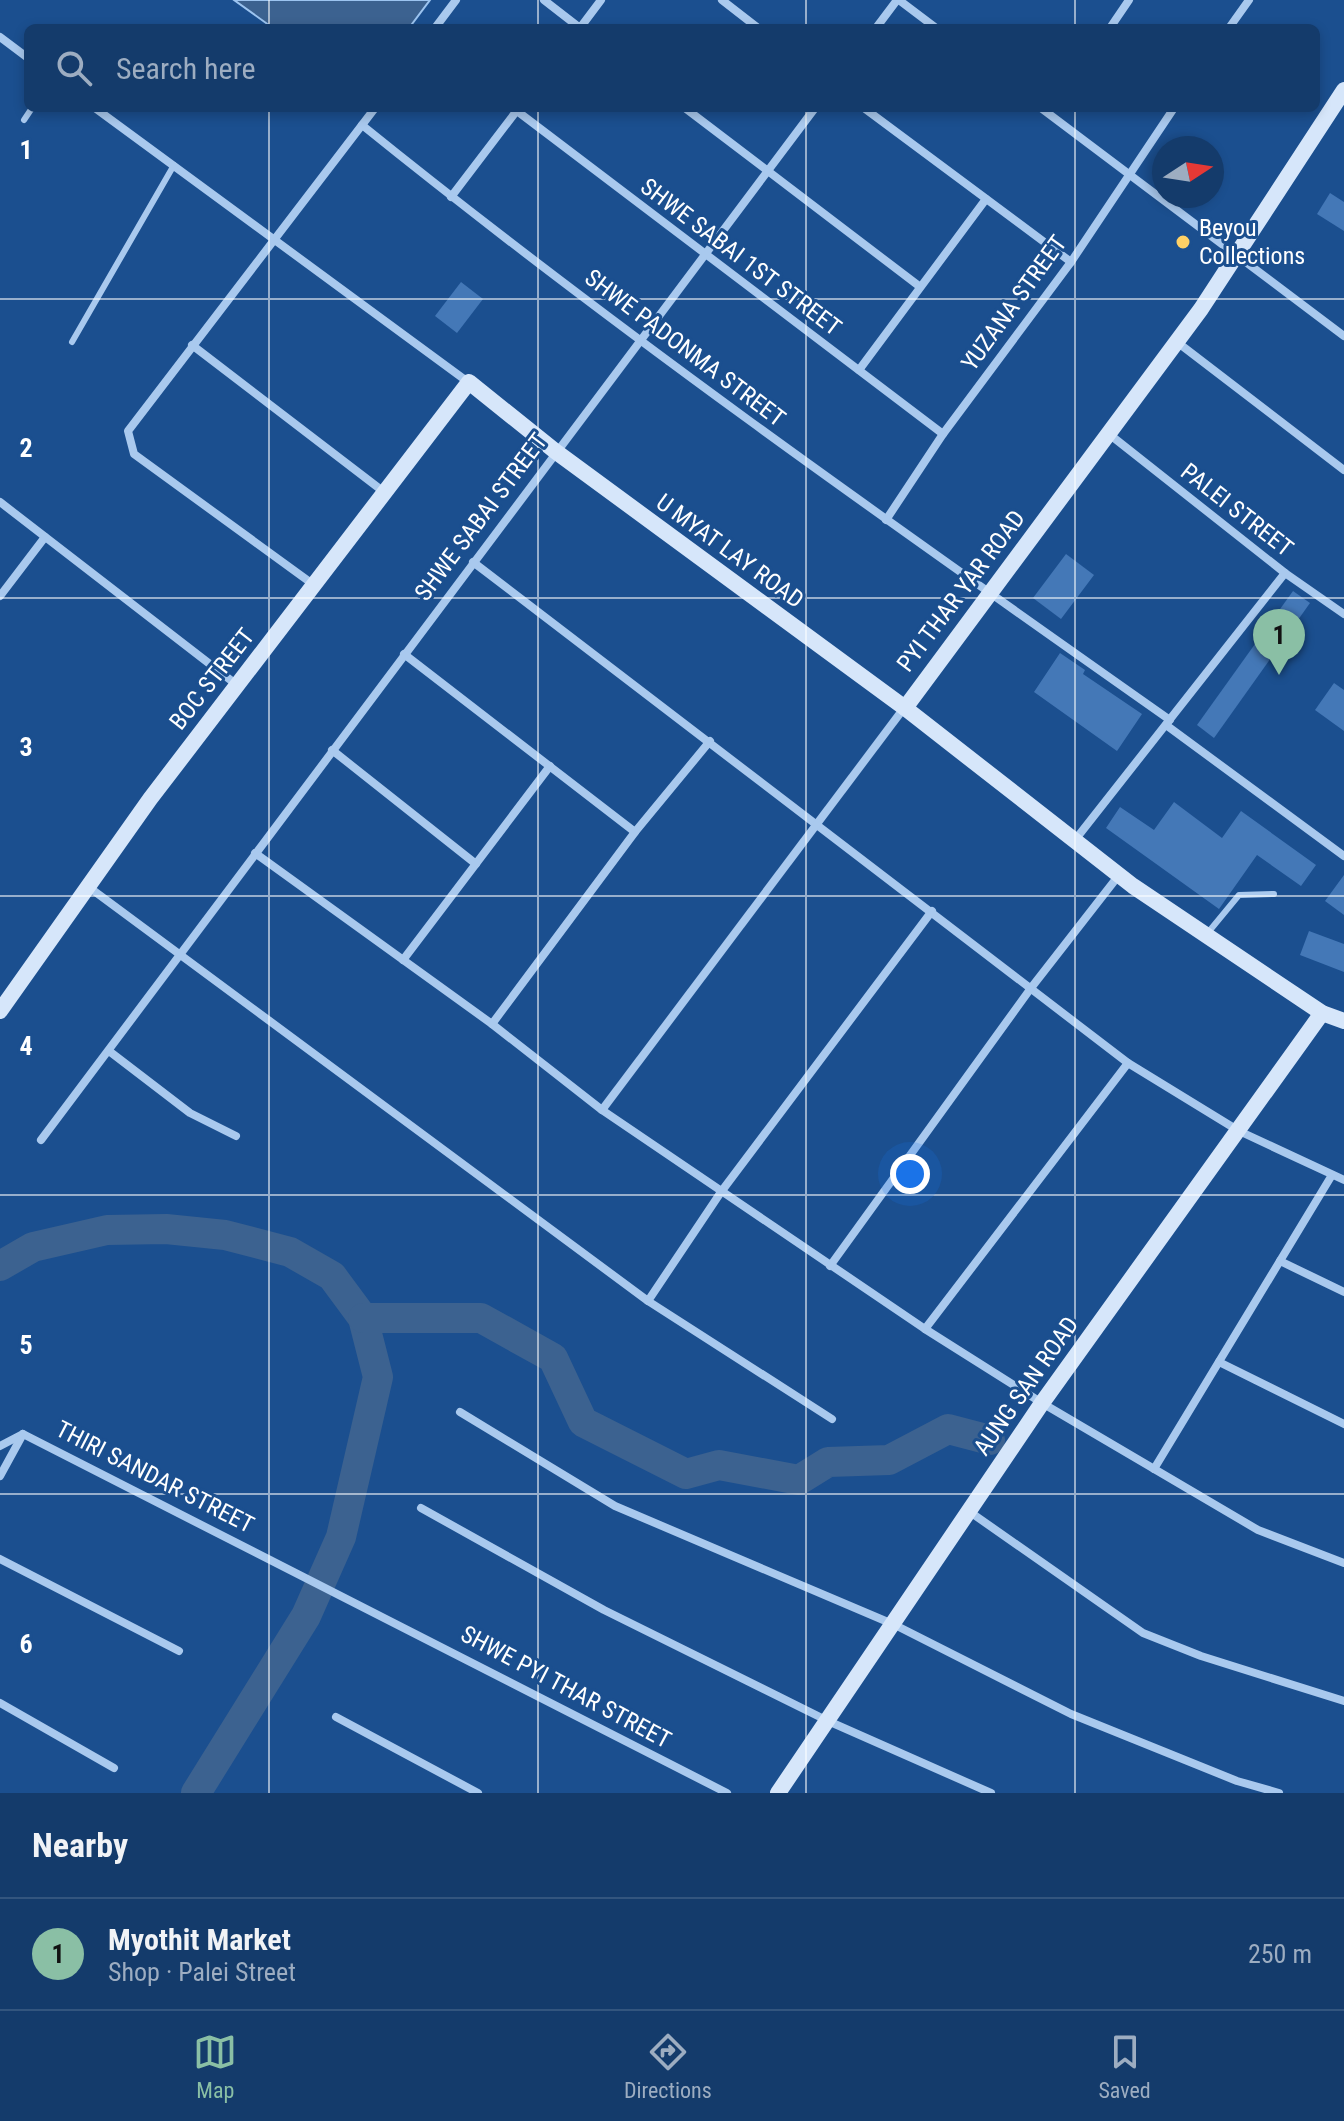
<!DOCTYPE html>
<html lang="en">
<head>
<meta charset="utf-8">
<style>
  body { margin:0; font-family:"Roboto Condensed",sans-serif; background:#214673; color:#f1f3f6 }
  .compass { position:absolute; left:1152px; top:136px; width:72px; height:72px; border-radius:50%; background:#143b6b; box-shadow:0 4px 12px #0003; rotate:78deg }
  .you { position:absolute; left:910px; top:1174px; width:28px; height:28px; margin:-20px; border:6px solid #fff; border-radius:50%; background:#1a73e8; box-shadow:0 0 0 12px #1a73e833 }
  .badge { display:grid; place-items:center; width:52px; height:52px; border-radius:50%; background:#8abfa5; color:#111; font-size:26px; font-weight:700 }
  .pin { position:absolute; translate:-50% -66px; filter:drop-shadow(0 2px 4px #0008) }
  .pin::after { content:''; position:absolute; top:42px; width:28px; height:24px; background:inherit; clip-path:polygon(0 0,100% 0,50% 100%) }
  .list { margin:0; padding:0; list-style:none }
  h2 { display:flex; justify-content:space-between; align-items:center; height:104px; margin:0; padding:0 32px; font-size:34px }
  h2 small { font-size:26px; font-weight:400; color:#9dadc1 }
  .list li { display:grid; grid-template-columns:52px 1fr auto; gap:24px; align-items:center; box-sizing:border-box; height:112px; padding:0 32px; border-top:2px solid #33557e }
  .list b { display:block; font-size:30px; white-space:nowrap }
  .list p { margin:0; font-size:26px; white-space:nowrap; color:#9dadc1 }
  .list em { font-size:26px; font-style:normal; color:#9dadc1 }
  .icon { flex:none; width:44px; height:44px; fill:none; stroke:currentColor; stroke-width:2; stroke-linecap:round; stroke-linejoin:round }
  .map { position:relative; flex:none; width:1344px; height:1793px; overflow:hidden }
  .search { position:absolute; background:#143b6b; box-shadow:0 4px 12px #0003; left:24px; right:24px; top:24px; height:88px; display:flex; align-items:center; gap:20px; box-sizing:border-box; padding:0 28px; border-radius:12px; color:#9dadc1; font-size:30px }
  .sheet { height:216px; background:#143b6b }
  nav { display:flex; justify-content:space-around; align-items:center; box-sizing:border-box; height:112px; border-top:2px solid #33557e; background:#143b6b; font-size:22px; color:#9dadc1 }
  nav a { display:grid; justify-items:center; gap:4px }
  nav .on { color:#8abfa5 }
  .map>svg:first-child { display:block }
  .water { fill:#3c6290; stroke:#9cc4f0; stroke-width:2 }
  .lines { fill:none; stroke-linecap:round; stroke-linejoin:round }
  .river { stroke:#3c6290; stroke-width:30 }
  .building { fill:#4478b7 }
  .lane { stroke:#a9c9ee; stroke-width:6 }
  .street { stroke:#a9c9ee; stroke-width:8 }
  .secondary { stroke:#d6e6fa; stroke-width:16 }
  .grid { fill:none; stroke:#fff; stroke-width:2; stroke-opacity:0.55 }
  .poi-dot { fill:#ffd166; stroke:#1b4f8f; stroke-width:3 }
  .labels { text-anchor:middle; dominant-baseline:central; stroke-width:6; stroke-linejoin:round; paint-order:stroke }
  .poi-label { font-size:24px; fill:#fff; stroke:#1b4f8f; text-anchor:start }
  .street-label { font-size:24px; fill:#fff; stroke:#1b4f8f }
  .grid-label { font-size:26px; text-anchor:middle; font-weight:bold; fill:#fff; stroke:#1b4f8f; stroke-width:6; stroke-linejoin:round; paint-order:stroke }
</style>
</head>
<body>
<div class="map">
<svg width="1344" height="1793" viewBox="0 0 1344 1793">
  <rect width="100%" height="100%" fill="#1b4f8f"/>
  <path class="water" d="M234,0H430L409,28H273Z"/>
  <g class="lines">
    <g class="river">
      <path d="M0,1266L33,1247L107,1230L166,1229L225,1235L290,1252L332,1276L363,1318L378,1377L341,1537L306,1616L196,1793"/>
      <path d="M363,1318H481L553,1358L583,1422L686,1474L719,1465L799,1480L828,1462L889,1460L948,1429L990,1440"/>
    </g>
  </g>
  <g class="building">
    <path d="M1330,193L1344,202V231L1317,214Z"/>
    <path d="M461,282L483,299L457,333L435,316Z"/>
    <path d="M1066,554L1094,575L1061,619L1033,598Z"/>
    <path d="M1293,591L1310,603L1214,738L1197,725Z"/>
    <path d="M1060,653L1085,670L1083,674L1142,714L1117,751L1034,692Z"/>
    <path d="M1334,683L1344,690V731L1315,710Z"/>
    <path d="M1174,802L1222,838L1241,811L1316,865L1301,886L1257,855L1219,909L1106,828L1120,807L1154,830Z"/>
    <path d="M1344,875V915L1325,901Z"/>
    <path d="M1309,931L1344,944V972L1300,955Z"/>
  </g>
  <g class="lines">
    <g class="lane">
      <path d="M24,120L32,108"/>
      <path d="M72,342L174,165"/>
      <path d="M1206,935L1239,895L1274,894"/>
    </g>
    <g class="street">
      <path d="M544,0L580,28L601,0"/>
      <path d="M722,0L758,28"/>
      <path d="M899,0L936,28"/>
      <path d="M435,28L456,0"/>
      <path d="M876,28L897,0"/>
      <path d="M1110,28L1129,0"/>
      <path d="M1229,28L1249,0"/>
      <path d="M0,37L28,58"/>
      <path d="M95,108L468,382"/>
      <path d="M685,108L919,286"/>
      <path d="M864,108L1071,262"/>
      <path d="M1041,108L1344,336"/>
      <path d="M517,111L943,434"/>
      <path d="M362,125C622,335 896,527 1170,720"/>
      <path d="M451,197L518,109"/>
      <path d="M1177,342L1344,470"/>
      <path d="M192,345L384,492"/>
      <path d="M859,370L986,199"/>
      <path d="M1109,434L1285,573L1344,614"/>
      <path d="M0,502L237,685"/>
      <path d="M886,520L943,434L1071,262L1174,108"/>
      <path d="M473,562L1128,1063L1239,1131L1344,1180"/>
      <path d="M314,585L134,454L128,431L375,108"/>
      <path d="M0,596L45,537"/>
      <path d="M404,654L635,832"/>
      <path d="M1166,725L1344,856"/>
      <path d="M332,750L476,864"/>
      <path d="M1075,840L1285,573"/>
      <path d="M255,853L492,1024L602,1110L925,1329L1042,1403L1258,1530L1344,1563"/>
      <path d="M90,888L648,1301"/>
      <path d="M403,960L550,766"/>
      <path d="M492,1024L635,832L710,741"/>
      <path d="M109,1051L190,1113L236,1136"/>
      <path d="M602,1110L904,708"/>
      <path d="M41,1140L815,108"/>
      <path d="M1280,1261L1344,1292"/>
      <path d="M830,1266L1031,988L1119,875"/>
      <path d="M925,1329L1128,1063"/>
      <path d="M1219,1362L1344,1424"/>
      <path d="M460,1412L615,1506L895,1625L1071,1714L1237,1781L1279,1793"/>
      <path d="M832,1419L648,1301L721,1192L932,911"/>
      <path d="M23,1434L727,1793"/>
      <path d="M0,1446L21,1435"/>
      <path d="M1154,1469L1332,1175"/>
      <path d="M0,1476L23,1434"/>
      <path d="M421,1508L604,1610L828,1721L991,1793"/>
      <path d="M970,1512L1143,1633L1201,1656L1344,1701"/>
      <path d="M0,1559L179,1651"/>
      <path d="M0,1703L114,1768"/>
      <path d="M336,1717L478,1793"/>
    </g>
    <g class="secondary">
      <path d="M905,708L1201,309L1344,90"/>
      <path d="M0,1011L150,799L469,382L555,451L905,708L1133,886L1322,1013L1344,1021"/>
      <path d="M778,1793L1042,1403L1322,1013"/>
    </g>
  </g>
  <path class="grid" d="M269,0V28M538,0V28M806,0V28M1075,0V28M269,108V1793M538,108V1793M806,108V1793M1075,108V1793M0,299H1344M0,598H1344M0,896H1344M0,1195H1344M0,1494H1344"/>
  <circle class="poi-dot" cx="1183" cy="242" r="8"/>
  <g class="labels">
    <g class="poi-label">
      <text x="1199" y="228">Beyou<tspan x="1199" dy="28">Collections</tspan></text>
    </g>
    <g class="street-label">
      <text transform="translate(741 257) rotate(37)">SHWE SABAI 1ST STREET</text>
      <text transform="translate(1014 303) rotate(-54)">YUZANA STREET</text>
      <text transform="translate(685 348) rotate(37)">SHWE PADONMA STREET</text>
      <text transform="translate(1237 510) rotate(38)">PALEI STREET</text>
      <text transform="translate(481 517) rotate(-53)">SHWE SABAI STREET</text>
      <text transform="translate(730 551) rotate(36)">U MYAT LAY ROAD</text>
      <text transform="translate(961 591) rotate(-53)">PYI THAR YAR ROAD</text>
      <text transform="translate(212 679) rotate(-52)">BOC STREET</text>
      <text transform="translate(1026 1386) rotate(-55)">AUNG SAN ROAD</text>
      <text transform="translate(155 1477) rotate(27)">THIRI SANDAR STREET</text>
      <text transform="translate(566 1687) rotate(28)">SHWE PYI THAR STREET</text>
    </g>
  </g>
  <g class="grid-label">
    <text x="26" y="159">1</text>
    <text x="26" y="457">2</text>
    <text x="26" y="756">3</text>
    <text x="26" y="1055">4</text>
    <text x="26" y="1354">5</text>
    <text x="26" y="1653">6</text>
  </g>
</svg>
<svg class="compass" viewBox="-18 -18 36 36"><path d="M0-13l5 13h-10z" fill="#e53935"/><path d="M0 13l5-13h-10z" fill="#9dadc1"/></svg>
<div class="you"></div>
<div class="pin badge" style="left:1279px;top:675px">1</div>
<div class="search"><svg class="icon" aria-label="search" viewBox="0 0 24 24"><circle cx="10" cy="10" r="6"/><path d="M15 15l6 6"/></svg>Search here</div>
</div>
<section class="sheet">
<h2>Nearby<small></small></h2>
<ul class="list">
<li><span class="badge">1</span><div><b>Myothit Market</b><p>Shop · Palei Street</p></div><em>250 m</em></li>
</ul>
</section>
<nav>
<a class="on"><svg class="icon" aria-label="map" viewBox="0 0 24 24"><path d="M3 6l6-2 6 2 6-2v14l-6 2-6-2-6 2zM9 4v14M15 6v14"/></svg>Map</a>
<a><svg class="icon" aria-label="directions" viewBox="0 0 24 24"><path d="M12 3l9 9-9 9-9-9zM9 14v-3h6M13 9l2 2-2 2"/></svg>Directions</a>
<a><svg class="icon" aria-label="saved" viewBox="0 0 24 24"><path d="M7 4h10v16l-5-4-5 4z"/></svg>Saved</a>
</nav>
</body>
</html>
